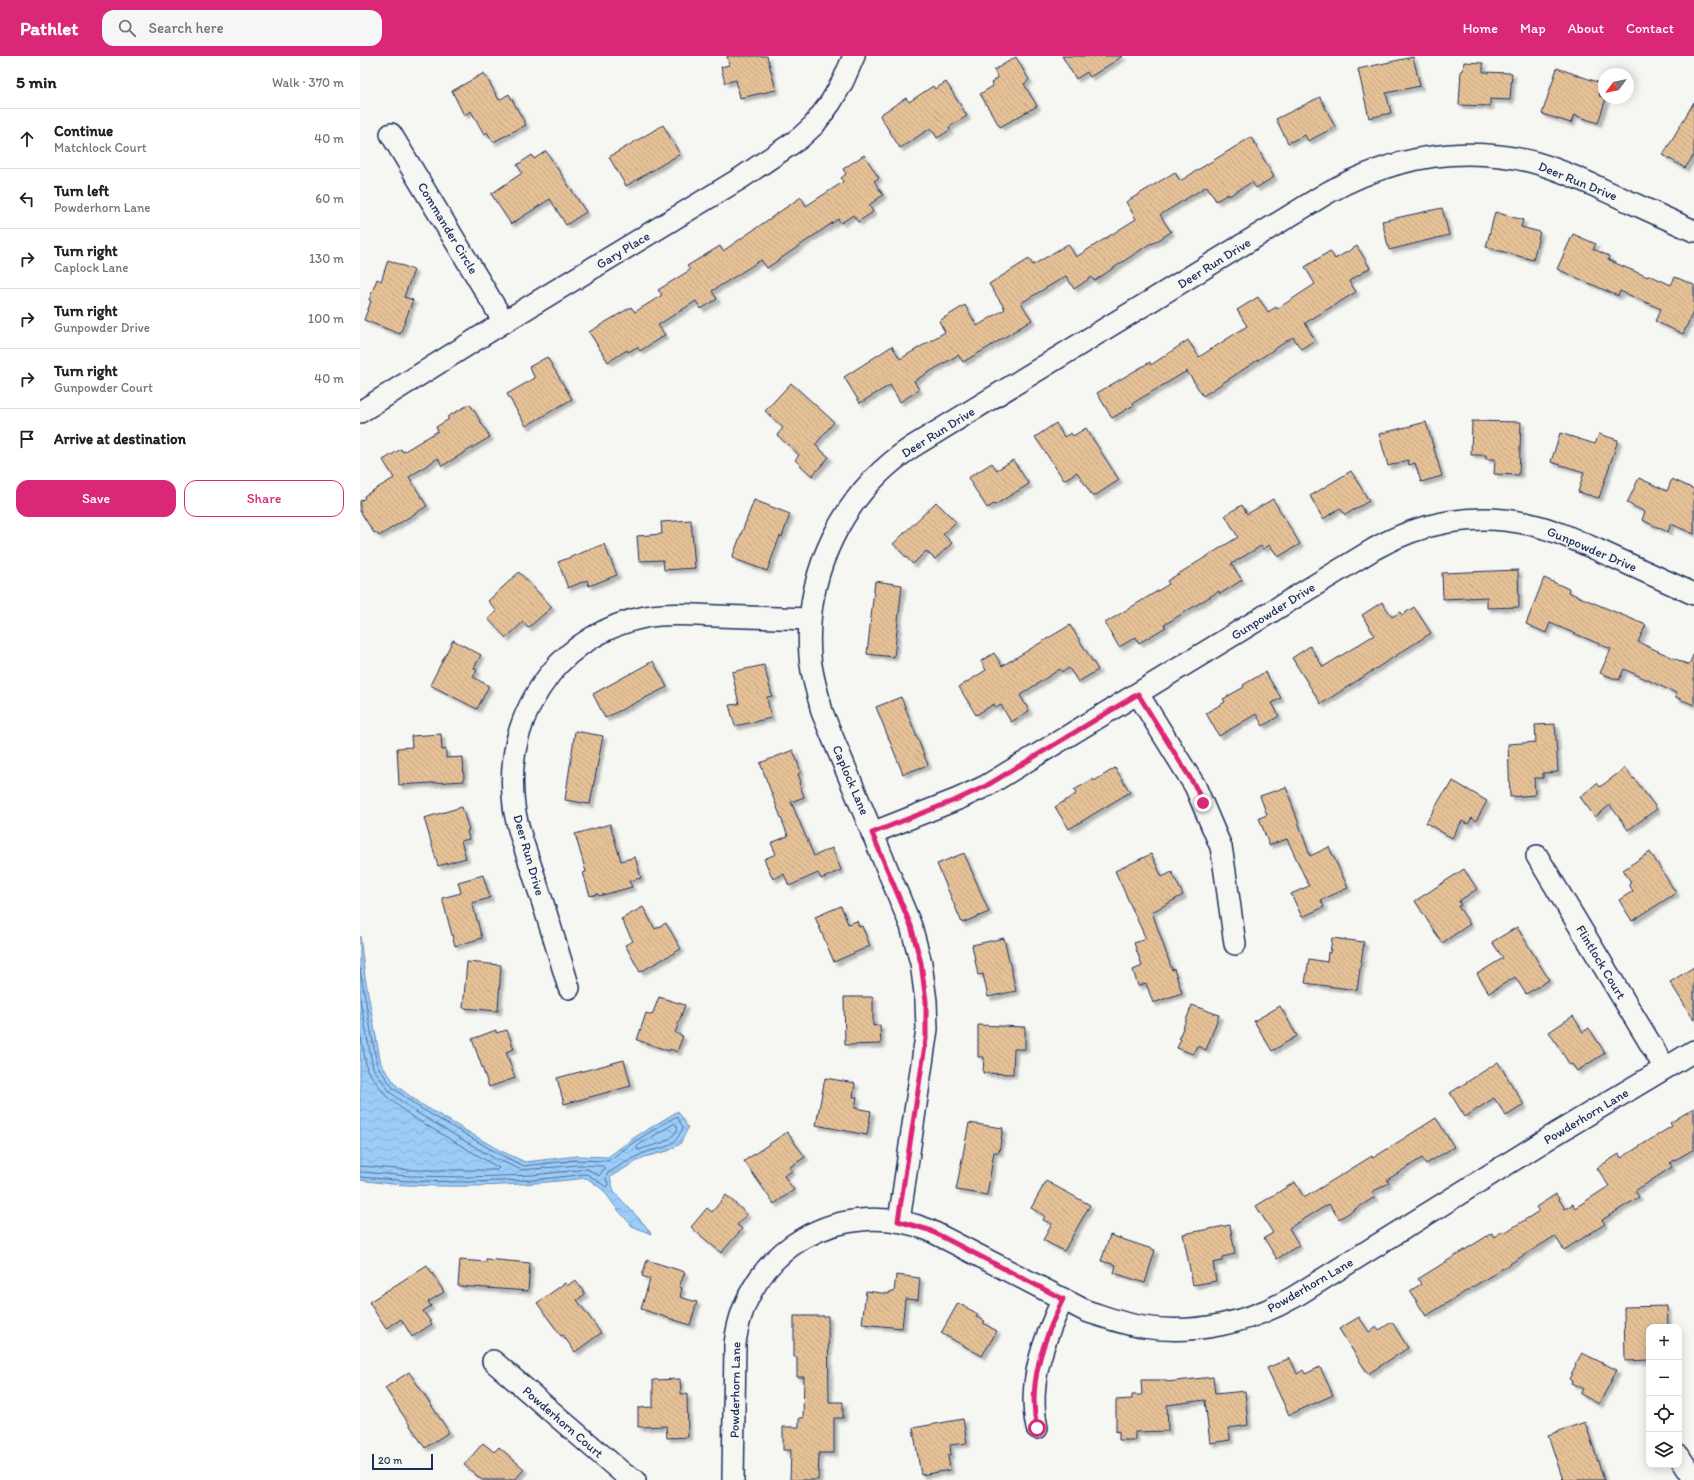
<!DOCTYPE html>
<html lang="en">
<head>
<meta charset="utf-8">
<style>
  body { margin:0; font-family:Itim,sans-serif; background:#f6f6f6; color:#202124 }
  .controls { position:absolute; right:12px; bottom:12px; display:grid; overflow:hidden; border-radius:8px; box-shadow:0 2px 10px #0003 }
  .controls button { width:36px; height:36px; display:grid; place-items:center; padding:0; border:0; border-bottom:1px solid #e0e0e0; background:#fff; color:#202124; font:20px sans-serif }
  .compass { position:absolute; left:1238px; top:12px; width:36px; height:36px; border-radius:50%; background:#fff; box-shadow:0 2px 10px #0003; rotate:238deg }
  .scale { position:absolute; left:12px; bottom:10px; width:61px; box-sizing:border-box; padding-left:4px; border:2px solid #1b2f5e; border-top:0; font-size:11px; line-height:14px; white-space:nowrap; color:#1b2f5e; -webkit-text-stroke:3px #f6f6f2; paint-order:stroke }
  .stop { position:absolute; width:12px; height:12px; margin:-9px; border:3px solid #db2777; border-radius:50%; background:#fff }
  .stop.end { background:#db2777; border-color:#fff; box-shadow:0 1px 4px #0008 }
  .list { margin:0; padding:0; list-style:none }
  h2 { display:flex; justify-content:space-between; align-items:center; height:52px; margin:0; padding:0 16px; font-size:17px }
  h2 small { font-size:13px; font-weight:400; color:#757577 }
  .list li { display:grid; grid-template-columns:26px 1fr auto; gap:12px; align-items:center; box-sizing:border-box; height:60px; padding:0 16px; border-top:1px solid #e0e0e0 }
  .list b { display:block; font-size:15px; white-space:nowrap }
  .list p { margin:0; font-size:13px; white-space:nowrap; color:#757577 }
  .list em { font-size:13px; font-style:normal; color:#757577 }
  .actions { display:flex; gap:8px; padding:12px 16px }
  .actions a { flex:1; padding:9px 0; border:1px solid #db2777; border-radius:12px; text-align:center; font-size:14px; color:#db2777 }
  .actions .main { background:#db2777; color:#fff }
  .icon { flex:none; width:22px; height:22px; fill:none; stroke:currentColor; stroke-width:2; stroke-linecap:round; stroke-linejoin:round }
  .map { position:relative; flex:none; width:1334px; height:1424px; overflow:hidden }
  header { display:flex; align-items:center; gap:24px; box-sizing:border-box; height:56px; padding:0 20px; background:#db2777; color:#fff }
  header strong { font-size:19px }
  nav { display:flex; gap:22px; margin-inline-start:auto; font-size:14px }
  .search { width:280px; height:36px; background:#f6f6f6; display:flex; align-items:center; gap:10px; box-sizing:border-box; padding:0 14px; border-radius:12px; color:#757577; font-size:15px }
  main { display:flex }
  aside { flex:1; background:#fff }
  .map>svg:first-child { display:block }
  .water { fill:url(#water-waves); stroke:#688eba }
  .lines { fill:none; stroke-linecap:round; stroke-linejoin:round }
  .shore { stroke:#4f6e9c; stroke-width:1 }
  .building { fill:url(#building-back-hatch); stroke:#1b2f5e; filter:url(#shadow) }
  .minor-casing { stroke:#1b2f5e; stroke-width:24 }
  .minor { stroke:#f6f6f2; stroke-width:21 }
  .route { stroke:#db2777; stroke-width:5 }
  .labels { text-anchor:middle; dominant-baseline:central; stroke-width:3; stroke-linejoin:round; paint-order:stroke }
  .street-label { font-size:13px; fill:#1b2f5e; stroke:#f6f6f2 }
</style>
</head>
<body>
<header>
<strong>Pathlet</strong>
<div class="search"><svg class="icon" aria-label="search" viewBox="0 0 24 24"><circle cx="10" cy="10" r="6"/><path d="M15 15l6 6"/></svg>Search here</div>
<nav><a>Home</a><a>Map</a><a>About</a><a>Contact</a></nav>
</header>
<main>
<aside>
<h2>5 min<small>Walk · 370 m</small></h2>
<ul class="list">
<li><svg class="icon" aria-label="ahead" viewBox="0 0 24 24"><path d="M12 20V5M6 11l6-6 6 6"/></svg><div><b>Continue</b><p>Matchlock Court</p></div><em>40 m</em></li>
<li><svg class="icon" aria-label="left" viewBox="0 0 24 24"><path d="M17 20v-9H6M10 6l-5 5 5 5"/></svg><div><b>Turn left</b><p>Powderhorn Lane</p></div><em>60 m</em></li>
<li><svg class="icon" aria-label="right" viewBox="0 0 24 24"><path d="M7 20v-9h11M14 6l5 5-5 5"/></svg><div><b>Turn right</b><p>Caplock Lane</p></div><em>130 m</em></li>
<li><svg class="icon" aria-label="right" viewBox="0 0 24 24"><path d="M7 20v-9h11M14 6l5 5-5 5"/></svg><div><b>Turn right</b><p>Gunpowder Drive</p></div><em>100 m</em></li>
<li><svg class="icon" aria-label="right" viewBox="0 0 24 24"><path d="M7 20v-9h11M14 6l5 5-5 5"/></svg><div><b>Turn right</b><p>Gunpowder Court</p></div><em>40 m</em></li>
<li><svg class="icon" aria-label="arrive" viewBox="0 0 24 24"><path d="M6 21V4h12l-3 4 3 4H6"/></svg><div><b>Arrive at destination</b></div></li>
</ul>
<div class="actions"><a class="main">Save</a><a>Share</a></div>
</aside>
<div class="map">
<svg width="1334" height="1424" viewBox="0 0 1334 1424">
  <defs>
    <pattern id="water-waves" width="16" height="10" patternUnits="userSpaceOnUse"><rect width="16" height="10" fill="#9ccdf8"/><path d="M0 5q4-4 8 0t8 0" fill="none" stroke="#86b0d7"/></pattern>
    <pattern id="building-back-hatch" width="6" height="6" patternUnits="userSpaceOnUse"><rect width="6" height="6" fill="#e6c197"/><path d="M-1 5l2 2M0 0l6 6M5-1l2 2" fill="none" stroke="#c5a685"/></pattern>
    <filter id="shadow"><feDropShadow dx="3.5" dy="3.5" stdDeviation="1" flood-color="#0004"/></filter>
  </defs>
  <rect width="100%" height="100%" fill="#f6f6f2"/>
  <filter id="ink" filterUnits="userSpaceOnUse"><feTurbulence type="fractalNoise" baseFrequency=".025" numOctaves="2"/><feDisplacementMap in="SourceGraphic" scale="8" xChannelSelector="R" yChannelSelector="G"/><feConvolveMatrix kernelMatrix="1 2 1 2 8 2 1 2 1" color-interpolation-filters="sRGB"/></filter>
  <g filter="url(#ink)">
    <path class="water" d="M0,880L5,921L21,1008L37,1030L59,1047L139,1094L165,1106L217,1100L248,1101L275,1081L318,1055L328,1072L320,1088L308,1095L284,1101L250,1121L254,1136L285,1169L291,1178L272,1170L258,1154L243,1134L227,1122C168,1129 108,1132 49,1129C33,1129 16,1126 0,1124Z"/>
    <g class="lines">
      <g class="shore">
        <path d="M0,913L17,1009L33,1032L57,1050L137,1097L164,1110L217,1104L248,1105L277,1084L315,1061L318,1062L323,1072C313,1094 304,1090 284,1097C272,1102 259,1110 248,1117L246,1121L248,1129L246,1131L227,1118L173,1124L106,1126L49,1125L0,1121"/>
        <path d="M0,943L13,1012L30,1036L54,1055L134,1102L162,1114L217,1109L243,1110L245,1112L239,1120L227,1113L173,1119L106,1121L49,1120L0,1116"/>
        <path d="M0,976L7,1014L26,1040L51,1060L139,1112L137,1114H50L0,1110"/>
        <path d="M314,1068L316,1069L318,1072C309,1090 295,1087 279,1094L277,1093V1091L280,1088Z"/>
      </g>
    </g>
    <g class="building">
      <path d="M367,0H407L416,34L380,42L376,24L365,27L361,11L369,9Z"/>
      <path d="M702,0H763L730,21L727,16L716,23Z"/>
      <path d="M656,1L669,24L664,28L677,50L640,71L620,38L633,30L631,27L638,22L634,14Z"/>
      <path d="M1053,1L1060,30L1026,37L1031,57L1009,62L998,13Z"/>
      <path d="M1104,6L1123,7V16L1152,17L1150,44L1130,43V50L1099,49L1101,14L1103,15Z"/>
      <path d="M1197,12L1243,28L1239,40L1246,42L1238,67L1214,59L1211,67L1182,58Z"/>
      <path d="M124,17L139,44L149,38L166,69L133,86L127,76L124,78L111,55L104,59L92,35Z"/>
      <path d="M586,26L607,60L589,71L590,74L577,82L571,72L540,92L520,60L521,58L546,42L549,46L573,30L575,33Z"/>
      <path d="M960,41L975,71L948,85L945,79L928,87L916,63Z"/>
      <path d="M1334,46V99L1325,112L1303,99Z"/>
      <path d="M303,69L320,98L266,130L249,101Z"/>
      <path d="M891,81L914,121L896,132L892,126L869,140L868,138L856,145L847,130L800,159L811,176L792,188L791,187L734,225L732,221L714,233L706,220L661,247L672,264L629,291L603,306L598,299L554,325L559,334L540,346L530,329L500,347L484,321L532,290L540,303L585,276L579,265L605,249L617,270L645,253L629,228L669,203L673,209L708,188L716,201L776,163L766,146L815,116L820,125Z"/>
      <path d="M186,95L226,156L206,169L190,143L151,168L131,138L162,117L157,109L172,99L174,103Z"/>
      <path d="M504,99L519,122L514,125L523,139L509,149L513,156L498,166L493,159L481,167L478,163L407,212L401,204L352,235L357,243L341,253L336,245L298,269L305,279L280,295L277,291L268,296L267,294L248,306L229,276L271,251L275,256L302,239L298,234L330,214L327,210L360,190L363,195L441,141L446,150L483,126L481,122L486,118L483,113Z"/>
      <path d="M1082,152L1089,179L1029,194L1022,165Z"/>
      <path d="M1135,156L1163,164L1161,171L1180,176L1173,204L1126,191Z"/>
      <path d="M1213,178L1236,188L1233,193L1249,200L1248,204L1288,221L1289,219L1311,229L1315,221L1334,229V254L1323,278L1295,265L1301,253L1260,235L1258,240L1197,213Z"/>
      <path d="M997,190L1010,212L989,225L996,236L945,267L955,284L941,293L933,281L843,340L827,315L773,347L774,349L752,362L737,337L790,306L791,309L828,284L839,301L887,270L877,254L898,241L908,256L916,251L917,253L955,228L945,211L970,195L975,203Z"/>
      <path d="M28,204L54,214L44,241L53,244L40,278L4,264L11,245L9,244L17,223L21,225Z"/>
      <path d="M187,301L212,343L166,370L147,338L175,322L169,311Z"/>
      <path d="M431,327L474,366L455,389L469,401L452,420L435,404L439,399L417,379L423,372L405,355Z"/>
      <path d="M110,348L130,381L82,410L78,402L49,421L67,450L19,480L16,476L14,477L0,455V445L5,442L4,440L34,422L23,404L41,393L43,396L78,375L76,371L89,363L87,361Z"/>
      <path d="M1112,365L1161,366L1159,419L1134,418L1135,403H1126V399H1111Z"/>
      <path d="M1066,366L1082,420L1061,426L1055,407L1049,409L1048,404L1028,410L1019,378Z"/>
      <path d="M696,367L704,381L711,377L713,380L726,372L759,424L733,441L717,416L704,424L675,381Z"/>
      <path d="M1200,377L1235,388L1239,378L1258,384L1239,442L1218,436L1224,416L1191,406Z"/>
      <path d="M653,404L669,428L635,449L634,448L627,452L608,422L632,407L637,414Z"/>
      <path d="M991,415L1009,445L985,459L980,452L963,463L950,440Z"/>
      <path d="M1279,422L1307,435L1312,423L1334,433V478L1311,468L1308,476L1282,464L1285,456L1267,447Z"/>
      <path d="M913,443L940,488L918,501L910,489L903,493L901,490L871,508L882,524L860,538L859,535L804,569L806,571L779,587L776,581L759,591L745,567L809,528L807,525L878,481L865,459L882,449L887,458Z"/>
      <path d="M394,444L430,458L422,481L420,480L407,515L372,502Z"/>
      <path d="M576,446L596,466L583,478L592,487L575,503L566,495L553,508L533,488Z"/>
      <path d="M331,464L335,512L304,514L303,504L279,505L277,480L302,478L301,466Z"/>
      <path d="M244,488L257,519L229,530L227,524L208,532L198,506Z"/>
      <path d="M1158,514L1159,551L1127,552V541L1083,543L1082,517Z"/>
      <path d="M159,516L192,551L168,572L163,566L146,582L128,563L137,555L128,545Z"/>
      <path d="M1184,522L1209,533L1208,536L1286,569L1278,586L1329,609L1334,597V649L1315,641L1316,637L1264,613L1259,624L1240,617L1251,593L1190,567L1186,577L1166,568Z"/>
      <path d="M515,525L542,529L534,601L507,598Z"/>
      <path d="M1022,546L1032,561L1040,556L1042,559L1054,551L1071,577L961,648L932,602L950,590L963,611L1014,579L1002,559Z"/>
      <path d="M710,569L738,614L718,626L709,612L702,616L700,613L660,639L669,655L651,666L641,649L636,652L634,648L616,659L599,631L626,614L621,605L634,597L642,610Z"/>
      <path d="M93,584L121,599L114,612L117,614L113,621L129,630L117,653L70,629Z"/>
      <path d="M293,605L307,631L245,662L233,638Z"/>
      <path d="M404,609L412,640L407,641L411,662L375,670L369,649L379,648L372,616Z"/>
      <path d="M905,616L921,642L912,647L919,660L903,670L896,658L859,680L846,657L865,646L863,643L884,631L883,629Z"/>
      <path d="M541,641L568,709L543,718L516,651Z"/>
      <path d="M1195,668L1198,716L1183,717V722H1174L1175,739L1150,741L1148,688L1176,686L1175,669Z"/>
      <path d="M215,675L243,680L230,748L205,744Z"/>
      <path d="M81,678L82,694L86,693V702L103,701L104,725L39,729L37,692L52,691L51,680Z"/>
      <path d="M433,694L441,716L438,718L441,726L439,727L444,741L431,746L454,800L472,792L481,814L461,823L458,817L429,830L424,818L413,823L404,803L416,798L411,787L428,780L400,707Z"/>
      <path d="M755,712L770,736L709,773L695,751L716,738L714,734L733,723L734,725Z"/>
      <path d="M1265,712L1273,723L1274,722L1297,753L1268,774L1250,749L1235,761L1220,741L1237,727L1240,731Z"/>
      <path d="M1093,725L1127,745L1116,765L1112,762L1108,768L1102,765L1092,782L1066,767L1086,733L1088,734Z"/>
      <path d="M926,731L950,800L969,791L988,832L961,844L964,851L942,861L931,838L949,830L927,783L909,789L899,762L907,759L900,740Z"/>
      <path d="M102,751L109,774L107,775L109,783L101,785L106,802L78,810L64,762Z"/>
      <path d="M250,768L261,805L275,801L281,822L269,825L272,831L239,840L238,838L230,840L223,817L226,816L215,778Z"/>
      <path d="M1290,796L1316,837L1272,865L1259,844L1273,835L1269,828L1271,826L1263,814Z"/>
      <path d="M604,797L629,856L602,867L577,808Z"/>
      <path d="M791,798L802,821L812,816L823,839L792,856L812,914L814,913L822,937L793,947L786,927L778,930L773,914L782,910L774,887L786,883L755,815Z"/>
      <path d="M1104,813L1117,833L1099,845L1101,849L1098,850L1110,868L1082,887L1055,845Z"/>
      <path d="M123,819L130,842L112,847L122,882L95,890L82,842L101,837L98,826Z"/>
      <path d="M481,850L488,868L497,865L499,871L502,870L510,890L474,906L455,861Z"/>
      <path d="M283,851L295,873L306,867L321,893L280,916L265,889L273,885L261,863Z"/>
      <path d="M1157,871L1189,924L1166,938L1155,921L1129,937L1117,918L1143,902L1132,886Z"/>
      <path d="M644,882L656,935L628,941L623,918L618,919L612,889Z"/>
      <path d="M972,882L1004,886L997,934L945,927L949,903L967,906L968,896L970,897Z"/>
      <path d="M107,906L141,909L138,955L103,952Z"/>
      <path d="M1334,911V964L1310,926Z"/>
      <path d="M299,941L325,949L315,977L323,980L317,996L310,993L309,995L277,984L286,957L292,959Z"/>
      <path d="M484,941H513V970L520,969L521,988L485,989Z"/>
      <path d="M832,949L859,959L846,994L837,990L833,998L817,992L821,983L819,982Z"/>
      <path d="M920,950L937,980L912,995L894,965Z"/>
      <path d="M1213,960L1223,976L1229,972L1245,997L1217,1015L1212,1008L1210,1009L1189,976Z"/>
      <path d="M618,969L665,971V993H654L653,1018L623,1017L624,1001H618Z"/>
      <path d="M136,974V977L147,974L154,993L146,996L155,1022L129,1031L112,983Z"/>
      <path d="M264,1004L271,1030L204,1048L197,1022Z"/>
      <path d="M1138,1006L1164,1049L1146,1060L1134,1042L1105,1061L1090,1037Z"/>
      <path d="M465,1022L495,1027L493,1041H497L495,1052L511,1055L507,1079L456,1069Z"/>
      <path d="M1334,1052V1093L1310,1107L1312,1111L1275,1135L1279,1141L1242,1164L1245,1168L1204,1194L1195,1180L1066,1260L1050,1235L1061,1228L1058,1223L1132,1177L1134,1181L1143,1175L1144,1177L1179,1155L1176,1151L1196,1138L1205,1153L1213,1148L1215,1152L1249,1130L1237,1112L1259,1098L1261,1102L1312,1070L1310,1067Z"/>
      <path d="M1076,1062L1094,1091L1066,1108L1062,1102L1027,1124L1029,1127L1012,1136L1015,1141L979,1163L969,1148L929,1172L939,1189L917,1203L904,1182L913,1177L896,1150L935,1126L944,1142L1012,1100L1013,1102Z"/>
      <path d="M609,1067L643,1072L639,1096H634L627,1139L596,1134Z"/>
      <path d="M427,1076L445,1101L430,1111L432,1115L424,1120L434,1134L414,1148L384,1105Z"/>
      <path d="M686,1125L730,1149L704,1195L683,1184L692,1168L683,1164L685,1160L671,1152Z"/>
      <path d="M366,1139L387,1158L377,1169L382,1173L361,1197L331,1171L347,1152L352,1156Z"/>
      <path d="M870,1169L875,1198L862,1201V1205L853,1207L856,1225L833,1229L823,1178Z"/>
      <path d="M750,1179L795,1194L785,1227L754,1217L756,1209L741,1205Z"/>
      <path d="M126,1203L170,1207L168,1235L98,1230L100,1204L126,1206Z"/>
      <path d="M287,1204L325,1216L319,1231L322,1232L320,1241L337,1246L330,1269L281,1253L290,1223L282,1220Z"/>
      <path d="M67,1209L84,1236L68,1246L71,1250L63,1255L72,1268L52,1281L41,1263L26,1273L9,1246Z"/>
      <path d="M536,1219L560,1222L558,1244L545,1243L542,1272L502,1268L506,1235L529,1238V1236H534Z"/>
      <path d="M215,1224L225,1238L217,1244L241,1277L215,1296L203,1279L201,1280L177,1247L205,1227L207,1230Z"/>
      <path d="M598,1247L618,1258L616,1261L625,1265L623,1267L637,1275L622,1300L581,1277Z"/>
      <path d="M1307,1250L1308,1271H1289V1304L1265,1305L1264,1251Z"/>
      <path d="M434,1260H468L469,1346H483V1362H474V1397H459L458,1424H430L431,1394H423V1371H439V1362H443L444,1321H437V1301H434Z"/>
      <path d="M999,1261L1009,1276L1017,1271L1019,1274L1032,1266L1048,1292L1008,1318L979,1273Z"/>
      <path d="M1222,1297L1257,1314L1239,1348L1220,1338L1223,1333L1211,1327L1212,1325L1209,1323L1216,1310L1215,1309Z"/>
      <path d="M930,1302L937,1318L943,1314L945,1318L960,1311L973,1339L929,1359L907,1312Z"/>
      <path d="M49,1316L89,1376L65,1392L25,1332Z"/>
      <path d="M853,1321L855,1338L885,1335L888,1369L869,1372L870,1384L850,1387L845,1344L807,1349L808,1375L775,1376V1384H759V1375L756,1376V1344L772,1343V1339H782L781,1324H807V1326Z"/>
      <path d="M320,1323L321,1338H327L328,1381L307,1382L306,1370L278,1371V1352L293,1351V1324Z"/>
      <path d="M603,1363L607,1387L590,1389L591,1399H588L590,1414L561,1419L553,1372Z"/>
      <path d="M1225,1366L1244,1424H1203L1188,1379Z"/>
      <path d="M123,1387L134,1396L139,1391L164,1413L155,1424H122L104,1409Z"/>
    </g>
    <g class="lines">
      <defs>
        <g id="minor">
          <path d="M31,78L144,266"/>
          <path d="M0,356L144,266L381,122L440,82L454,69L471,46L483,25L494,0"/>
          <path d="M778,638L835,730L861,791L864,809L875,888"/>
          <path d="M512,777L598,743L626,730L1014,493C1061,466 1115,456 1169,468C1197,474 1224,488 1251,500C1279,513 1306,525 1334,538"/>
          <path d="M1177,800L1305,1012"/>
          <path d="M209,932C198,895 187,859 175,823C168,800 157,775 154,750C148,700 159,658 190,618C213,589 249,568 285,561C309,557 332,559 356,560C387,561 419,562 450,563"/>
          <path d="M539,1165L567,973L566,945L561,907L551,870L462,656C458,637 451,619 450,600C444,517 483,437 552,391L967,137C1030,102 1099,89 1169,105C1197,112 1223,124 1248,136C1277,149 1305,162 1334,175"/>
          <path d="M133,1305L251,1407L265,1419L275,1424"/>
          <path d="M677,1372C667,1327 684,1283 703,1243"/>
          <path d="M1319,1400L1334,1423"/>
          <path d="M373,1424L375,1288C386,1193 481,1139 569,1174L726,1255C745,1261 763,1268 783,1271C835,1279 888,1267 934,1241L1197,1077L1334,995"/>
        </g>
      </defs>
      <use href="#minor" class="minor-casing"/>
      <use href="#minor" class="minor"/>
    </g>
  </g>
  <g class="lines" filter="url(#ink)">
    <path class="route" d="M677,1372C667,1327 684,1283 703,1243L569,1174L538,1165L566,983V945L561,907L551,870L512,777L598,743L626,730L778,638L835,730L843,747"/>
  </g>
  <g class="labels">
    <g class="street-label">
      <text transform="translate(1218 125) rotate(22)">Deer Run Drive</text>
      <text transform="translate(88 172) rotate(59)">Commander Circle</text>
      <text transform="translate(263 194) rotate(-31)">Gary Place</text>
      <text transform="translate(854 207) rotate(-32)">Deer Run Drive</text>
      <text transform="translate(578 376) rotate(-32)">Deer Run Drive</text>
      <text transform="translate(1232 493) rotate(23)">Gunpowder Drive</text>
      <text transform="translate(913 555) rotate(-32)">Gunpowder Drive</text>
      <text transform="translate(491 724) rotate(67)">Caplock Lane</text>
      <text transform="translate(169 799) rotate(74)">Deer Run Drive</text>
      <text transform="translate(1241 906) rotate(59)">Flintlock Court</text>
      <text transform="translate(1226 1060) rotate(-31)">Powderhorn Lane</text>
      <text transform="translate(950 1229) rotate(-30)">Powderhorn Lane</text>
      <text transform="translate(375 1334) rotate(-89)">Powderhorn Lane</text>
      <text transform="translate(203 1366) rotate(41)">Powderhorn Court</text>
    </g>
  </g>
</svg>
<div class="controls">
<button>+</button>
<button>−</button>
<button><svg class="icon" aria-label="locate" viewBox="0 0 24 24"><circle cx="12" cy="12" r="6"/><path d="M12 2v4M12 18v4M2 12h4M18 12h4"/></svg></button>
<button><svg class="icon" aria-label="layers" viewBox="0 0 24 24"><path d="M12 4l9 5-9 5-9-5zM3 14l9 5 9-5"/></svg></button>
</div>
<svg class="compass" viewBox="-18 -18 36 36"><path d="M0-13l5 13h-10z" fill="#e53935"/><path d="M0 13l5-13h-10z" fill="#757577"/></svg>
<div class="scale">20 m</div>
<div class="stop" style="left:677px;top:1372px"></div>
<div class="stop end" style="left:843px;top:747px"></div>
</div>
</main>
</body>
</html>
